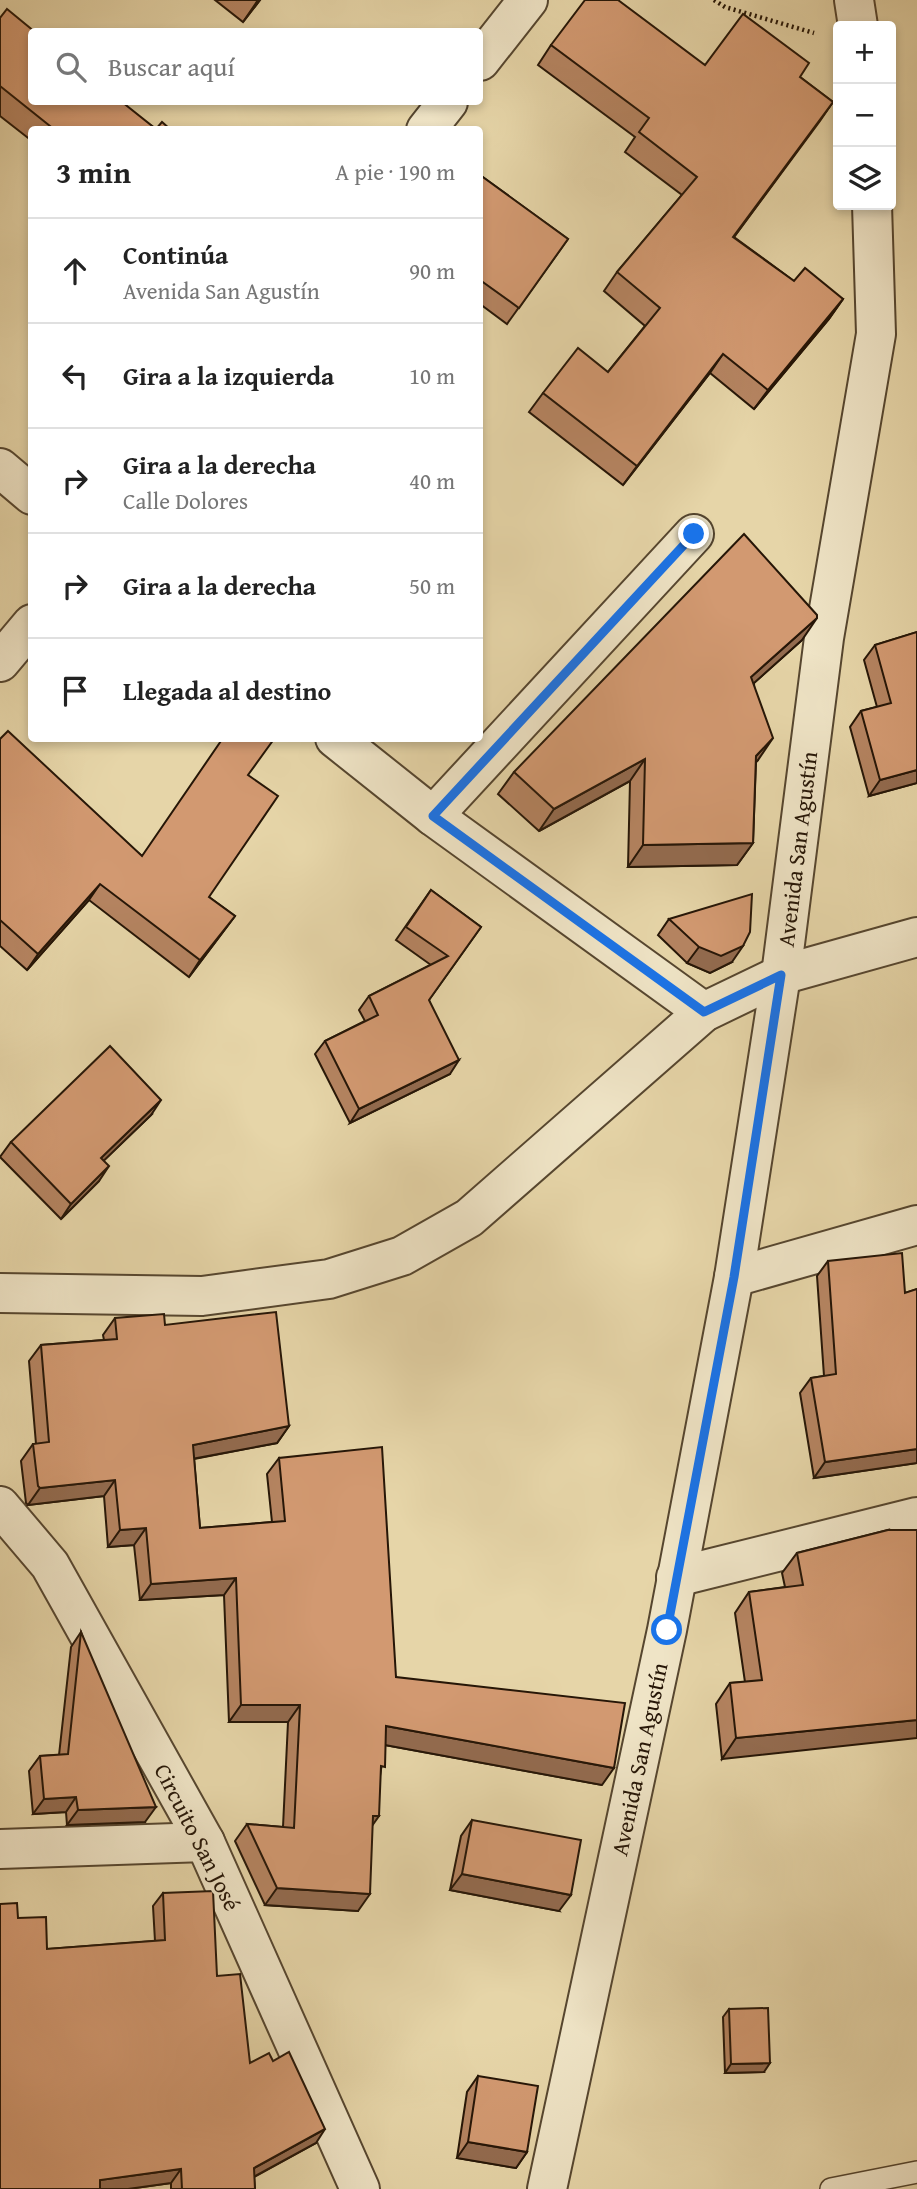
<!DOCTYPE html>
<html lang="es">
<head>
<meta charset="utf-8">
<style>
  body { margin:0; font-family:"Gentium Book Plus",serif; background:#f2f2f2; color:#222 }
  .controls { position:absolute; right:21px; top:21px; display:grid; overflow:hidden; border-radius:7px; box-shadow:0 4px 10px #0003 }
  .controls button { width:63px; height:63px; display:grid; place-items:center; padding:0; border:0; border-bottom:2px solid #e0e0e0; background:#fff; color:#222; font:35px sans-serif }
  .stop { position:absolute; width:21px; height:21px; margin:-16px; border:5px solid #1a73e8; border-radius:50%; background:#fff }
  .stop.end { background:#1a73e8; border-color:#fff; box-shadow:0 2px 7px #0008 }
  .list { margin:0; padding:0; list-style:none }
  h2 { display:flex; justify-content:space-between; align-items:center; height:91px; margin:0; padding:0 28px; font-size:30px }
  h2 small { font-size:23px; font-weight:400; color:#767676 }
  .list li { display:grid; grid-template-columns:46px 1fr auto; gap:21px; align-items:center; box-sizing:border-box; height:105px; padding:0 28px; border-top:2px solid #e0e0e0 }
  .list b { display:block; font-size:26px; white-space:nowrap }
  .list p { margin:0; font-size:23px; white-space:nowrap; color:#767676 }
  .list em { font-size:23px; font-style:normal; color:#767676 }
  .icon { flex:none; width:38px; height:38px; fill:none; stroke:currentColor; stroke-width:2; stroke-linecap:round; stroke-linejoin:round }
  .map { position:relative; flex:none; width:917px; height:2189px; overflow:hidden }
  .search { position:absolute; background:#fff; box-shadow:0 4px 10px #0003; left:28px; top:28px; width:455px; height:77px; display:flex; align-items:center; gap:18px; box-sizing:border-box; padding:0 24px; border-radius:7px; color:#767676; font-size:26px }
  .panel { position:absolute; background:#fff; box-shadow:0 4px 10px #0003; left:28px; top:126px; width:455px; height:616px; border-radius:7px }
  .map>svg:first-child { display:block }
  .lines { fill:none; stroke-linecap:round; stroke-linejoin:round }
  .service-casing { stroke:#56462f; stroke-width:24 }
  .minor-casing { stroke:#56462f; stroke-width:42 }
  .path { stroke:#261607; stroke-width:4.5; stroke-dasharray:2 3.5; stroke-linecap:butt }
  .service { stroke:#efe4c6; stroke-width:21 }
  .minor { stroke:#efe4c6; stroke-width:38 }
  .wall { fill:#b58461; stroke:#261607; stroke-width:2 }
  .shaded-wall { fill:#936b4f; stroke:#261607; stroke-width:2 }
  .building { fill:#d29971; stroke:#261607; stroke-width:2 }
  .route { stroke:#1a73e8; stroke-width:9 }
  .labels { text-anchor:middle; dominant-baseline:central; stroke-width:7; stroke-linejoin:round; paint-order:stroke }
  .street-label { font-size:23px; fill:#261607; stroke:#efe4c6 }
</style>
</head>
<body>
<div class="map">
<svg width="917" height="2189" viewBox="0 0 917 2189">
  <rect width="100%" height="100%" fill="#e6d5a8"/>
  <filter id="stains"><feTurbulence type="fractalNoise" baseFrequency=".00286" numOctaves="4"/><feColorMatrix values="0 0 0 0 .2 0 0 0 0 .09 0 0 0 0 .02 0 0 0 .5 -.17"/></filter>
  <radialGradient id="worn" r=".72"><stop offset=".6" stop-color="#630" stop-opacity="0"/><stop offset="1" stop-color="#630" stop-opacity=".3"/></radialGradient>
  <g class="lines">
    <defs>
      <path id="service" d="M831,2189L917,2172"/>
      <g id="minor">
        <path d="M854,0L858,26"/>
        <path d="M480,61L528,0"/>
        <path d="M426,130L448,102"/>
        <path d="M0,468L32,495"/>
        <path d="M0,662L32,624"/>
        <path d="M335,738L433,816L704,1012"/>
        <path d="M433,816L694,534"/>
        <path d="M734,1277L917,1225"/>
        <path d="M0,1293L202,1296L329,1279L402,1256L469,1218L704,1012L781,975L917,937"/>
        <path d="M0,1506L50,1565L205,1842L360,2189"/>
        <path d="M676,1577L917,1517"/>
        <path d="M0,1849L205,1842"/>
        <path d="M547,2189L667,1630L734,1277L781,975L824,638L876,334L872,205"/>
      </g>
    </defs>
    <use href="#service" class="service-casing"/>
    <use href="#minor" class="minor-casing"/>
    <path class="path" d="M714,0L725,7L814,33"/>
    <use href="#service" class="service"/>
    <use href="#minor" class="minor"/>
  </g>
  <g class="wall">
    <path d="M215,0H260L243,22Z"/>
    <path d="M0,18L156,129L171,130H32V141L0,116Z"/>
    <path d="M551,45L800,77L833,102L734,237L794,281L843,299L829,319L754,409L710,373L623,485L529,412L543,393L608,372L645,326L604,291L617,272L682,195L625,152L635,137L538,65Z"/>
    <path d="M480,175L568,239L507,324L480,304Z"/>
    <path d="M917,632V783L869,796L850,727L861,711L877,707L864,660L875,645Z"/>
    <path d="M802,640L754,683L758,760L756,762L753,843L737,865L628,867L630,781L539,831L498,794L514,772Z"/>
    <path d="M0,739L142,856L248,775L209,897L235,916L189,977L89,900L27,970L0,946Z"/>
    <path d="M431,890L481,927L429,1000L450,1074L350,1123L315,1054L325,1041L365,1021L359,1010L369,996L431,965L396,940Z"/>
    <path d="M669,919L732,962L710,973L687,963L658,935Z"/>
    <path d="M151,1115L104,1160L99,1181L61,1219L0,1157L11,1142Z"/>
    <path d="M828,1261L905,1293L917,1289V1463L814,1478L800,1393L811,1378L824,1376L817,1276Z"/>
    <path d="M115,1318L165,1325L289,1426L277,1443L194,1459L200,1528L272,1522L267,1474L279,1458L396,1677L602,1785L385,1745L358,1911L265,1905L235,1841L247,1824L283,1827L288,1722H229L224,1595L140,1600L134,1545L108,1547L104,1496L28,1505L26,1503L21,1461L33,1444H36L29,1361L41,1345L104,1340L103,1335Z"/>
    <path d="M888,1530L722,1759L716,1704L730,1683L745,1682L735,1613L749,1592L785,1587L782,1573L797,1553Z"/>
    <path d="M81,1632L145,1822L67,1825L66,1812L33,1814L29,1771L40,1756L59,1755L71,1647Z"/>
    <path d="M472,1820L559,1911L450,1890L461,1836Z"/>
    <path d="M163,1893L217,1976L250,2063L316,2143L254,2177L255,2189H171V2183L128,2189H0L18,1918L47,1949L155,1941L153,1906Z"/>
    <path d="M729,2009L764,2072L725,2073L723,2017Z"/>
    <path d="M478,2076L527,2152L516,2168L457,2158L467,2092Z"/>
  </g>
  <g class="shaded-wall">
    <path d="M258,0H260L243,22Z"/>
    <path d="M833,102L820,121L720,256L733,237Z"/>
    <path d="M843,299L829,319L754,409L768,390Z"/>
    <path d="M723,354L710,373L623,485L637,466Z"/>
    <path d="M817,618L802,640L736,699L751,677Z"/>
    <path d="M773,738L758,760L741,778L756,756Z"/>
    <path d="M645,759L630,781L539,831L554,809Z"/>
    <path d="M917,770V783L869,796L880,780Z"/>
    <path d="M753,843L737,865L628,867L643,845Z"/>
    <path d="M100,884L89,900L27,970L38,954Z"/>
    <path d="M235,916L223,932L189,977L200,960Z"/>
    <path d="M743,946L732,962L710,973L687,963L699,947Z"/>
    <path d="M459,1060L450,1074L350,1123L359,1109Z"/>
    <path d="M161,1100L151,1115L91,1173L101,1158Z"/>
    <path d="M109,1166L99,1181L61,1219L71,1204Z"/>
    <path d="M289,1426L277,1443L181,1461L193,1445Z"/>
    <path d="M917,1449V1463L814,1478L825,1462Z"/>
    <path d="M115,1480L104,1496L28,1505L40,1488Z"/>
    <path d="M146,1528L134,1545L108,1547L120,1530Z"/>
    <path d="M236,1578L224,1595L140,1600L151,1584Z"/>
    <path d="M241,1705H300L288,1722H229Z"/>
    <path d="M917,1720V1738L722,1759L736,1738Z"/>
    <path d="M386,1726L614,1768L602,1785L374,1743Z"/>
    <path d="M76,1797L66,1812L33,1814L44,1799Z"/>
    <path d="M156,1807L145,1822L67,1825L78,1810Z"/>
    <path d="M373,1816H379L367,1833Z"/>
    <path d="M462,1874L571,1895L559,1911L450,1890Z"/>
    <path d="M277,1888L370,1894L358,1911L265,1905Z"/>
    <path d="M770,2063L764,2072L725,2073L731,2064Z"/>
    <path d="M325,2129L316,2143L244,2182L254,2168Z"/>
    <path d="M468,2142L527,2152L516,2168L457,2158Z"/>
    <path d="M181,2169L171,2183L128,2189H94L100,2180Z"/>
  </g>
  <g class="building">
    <path d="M585,0H618L705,65L743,14L809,63L800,77L833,102L733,237L794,281L805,268L843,299L768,390L723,354L637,466L543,393L578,348L608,372L660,308L617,272L697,177L639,132L649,118L551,45Z"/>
    <path d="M7,9L35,32H32V102H122L156,129L162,122L171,130H55L0,86V18Z"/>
    <path d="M480,175L568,239L519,308L480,280Z"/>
    <path d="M744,534L817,615V618L751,677L773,738L756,756L753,843L643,845L645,759L554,809L514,772Z"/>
    <path d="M917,632V770L880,780L861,711L891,703L875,645Z"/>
    <path d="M8,731L142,856L223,738L274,739L248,775L278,796L209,897L235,916L200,960L100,884L38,954L0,920V739Z"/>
    <path d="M431,890L481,927L429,1000L459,1060L359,1109L325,1041L378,1015L369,996L448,956L406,927Z"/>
    <path d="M752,894L750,932L743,946L721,956L699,947L669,919Z"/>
    <path d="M110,1046L161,1100L101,1158L109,1166L71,1204L11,1142Z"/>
    <path d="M902,1253L905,1293L917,1289V1449L825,1462L811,1378L836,1374L828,1261Z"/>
    <path d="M276,1312L289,1426L193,1445L200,1528L285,1521L279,1458L382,1447L396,1677L625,1703L614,1768L386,1726L385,1767L381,1766L379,1816H373L370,1894L277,1888L247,1824L294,1828L300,1705H241L236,1578L151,1584L146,1528L120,1530L115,1480L40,1488L38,1486L33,1444L49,1442L41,1345L117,1339L115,1318L164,1314L165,1325Z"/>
    <path d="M888,1530H917V1720L736,1738L730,1683L762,1680L749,1592L803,1585L797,1553Z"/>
    <path d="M81,1632L156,1807L78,1810L76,1797L44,1799L40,1756L68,1754Z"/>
    <path d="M472,1820L581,1840L571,1895L462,1874Z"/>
    <path d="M213,1891L217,1976L240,1974L250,2063L269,2053L273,2061L289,2052L325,2129L254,2168L255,2189H182L181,2169L100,2180V2189H0V1904L17,1903L18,1918L46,1917L47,1949L165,1940L163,1893Z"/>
    <path d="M768,2008L770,2063L731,2064L729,2009Z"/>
    <path d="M478,2076L538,2086L527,2152L468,2142Z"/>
  </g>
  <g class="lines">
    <path class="route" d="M667,1630L734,1277L781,975L704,1012L433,816L694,534"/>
  </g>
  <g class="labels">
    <g class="street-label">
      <text transform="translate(797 849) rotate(-83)">Avenida San Agustín</text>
      <text transform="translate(639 1759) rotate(-78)">Avenida San Agustín</text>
      <text transform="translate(198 1837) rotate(63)">Circuito San José</text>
    </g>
  </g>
  <rect width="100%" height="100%" filter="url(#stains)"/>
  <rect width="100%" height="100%" fill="url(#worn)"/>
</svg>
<div class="controls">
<button>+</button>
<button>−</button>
<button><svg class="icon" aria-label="layers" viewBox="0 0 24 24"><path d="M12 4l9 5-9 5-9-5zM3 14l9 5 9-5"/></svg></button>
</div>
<div class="stop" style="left:667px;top:1630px"></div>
<div class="stop end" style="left:694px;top:534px"></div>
<div class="search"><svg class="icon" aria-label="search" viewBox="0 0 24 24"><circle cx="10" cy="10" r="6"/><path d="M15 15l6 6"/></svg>Buscar aquí</div>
<section class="panel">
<h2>3 min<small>A pie · 190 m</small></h2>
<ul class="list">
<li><svg class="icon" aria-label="ahead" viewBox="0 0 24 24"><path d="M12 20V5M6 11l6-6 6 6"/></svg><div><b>Continúa</b><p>Avenida San Agustín</p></div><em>90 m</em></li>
<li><svg class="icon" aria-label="left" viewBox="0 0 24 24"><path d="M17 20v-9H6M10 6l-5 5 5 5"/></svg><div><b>Gira a la izquierda</b></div><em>10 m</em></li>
<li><svg class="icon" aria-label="right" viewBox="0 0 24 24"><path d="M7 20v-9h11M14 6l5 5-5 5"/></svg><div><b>Gira a la derecha</b><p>Calle Dolores</p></div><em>40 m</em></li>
<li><svg class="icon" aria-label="right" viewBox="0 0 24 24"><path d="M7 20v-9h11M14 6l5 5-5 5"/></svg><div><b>Gira a la derecha</b></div><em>50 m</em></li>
<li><svg class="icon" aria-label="arrive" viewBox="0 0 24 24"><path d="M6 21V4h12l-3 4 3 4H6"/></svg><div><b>Llegada al destino</b></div></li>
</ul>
</section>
</div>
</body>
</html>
